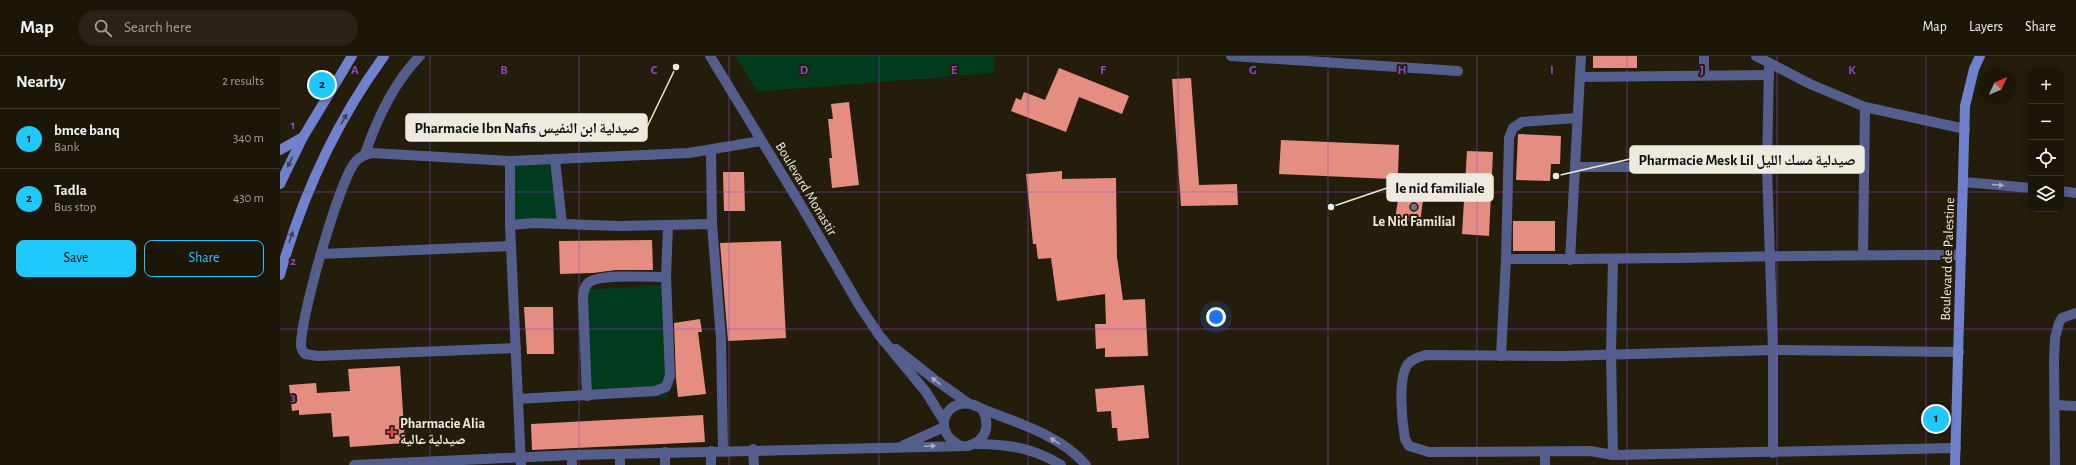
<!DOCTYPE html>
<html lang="en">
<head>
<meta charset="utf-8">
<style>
  body { margin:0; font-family:"Alegreya Sans","Noto Naskh Arabic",sans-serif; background:#292317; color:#f1f3f6 }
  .controls { position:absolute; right:12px; top:12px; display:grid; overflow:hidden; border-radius:8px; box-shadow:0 2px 6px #0003 }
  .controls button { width:36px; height:36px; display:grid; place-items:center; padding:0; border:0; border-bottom:1px solid #3a352a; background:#1c1609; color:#f1f3f6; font:20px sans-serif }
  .compass { position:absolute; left:1700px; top:12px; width:36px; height:36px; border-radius:50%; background:#1c1609; box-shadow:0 2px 6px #0003; rotate:46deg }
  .you { position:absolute; left:936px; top:261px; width:14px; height:14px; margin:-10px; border:3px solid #fff; border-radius:50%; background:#1a73e8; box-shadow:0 0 0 6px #1a73e833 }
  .badge { display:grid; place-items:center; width:26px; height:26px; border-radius:50%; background:#1fc9fd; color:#111; font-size:13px; font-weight:700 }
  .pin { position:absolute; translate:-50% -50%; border:2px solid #fff; box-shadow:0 1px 4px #0006 }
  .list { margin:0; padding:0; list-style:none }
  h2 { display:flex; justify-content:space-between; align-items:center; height:52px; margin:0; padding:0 16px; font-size:17px }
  h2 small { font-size:13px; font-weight:400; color:#a09f9c }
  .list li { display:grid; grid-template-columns:26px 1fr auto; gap:12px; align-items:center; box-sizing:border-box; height:60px; padding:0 16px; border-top:1px solid #3a352a }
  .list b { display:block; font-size:15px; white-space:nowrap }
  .list p { margin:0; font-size:13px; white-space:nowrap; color:#a09f9c }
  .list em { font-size:13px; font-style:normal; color:#a09f9c }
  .actions { display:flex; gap:8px; padding:12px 16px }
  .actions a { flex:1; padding:9px 0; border:1px solid #1fc9fd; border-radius:8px; text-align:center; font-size:14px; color:#1fc9fd }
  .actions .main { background:#1fc9fd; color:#111 }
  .icon { flex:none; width:22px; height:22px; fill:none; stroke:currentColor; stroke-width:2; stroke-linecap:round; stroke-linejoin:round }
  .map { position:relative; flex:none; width:1796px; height:409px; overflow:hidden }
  header { display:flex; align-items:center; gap:24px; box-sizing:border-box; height:56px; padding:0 20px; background:#1c1609; border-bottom:1px solid #3a352a }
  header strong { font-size:19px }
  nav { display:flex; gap:22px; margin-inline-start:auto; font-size:14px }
  .search { width:280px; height:36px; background:#292317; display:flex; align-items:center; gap:10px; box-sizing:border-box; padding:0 14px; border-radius:22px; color:#a09f9c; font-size:15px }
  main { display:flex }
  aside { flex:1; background:#1c1609 }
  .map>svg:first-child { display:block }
  .green { fill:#003b1e }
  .building { fill:#e68d81 }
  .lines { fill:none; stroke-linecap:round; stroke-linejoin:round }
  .street { stroke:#535e8d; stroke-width:10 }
  .secondary { stroke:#7081cd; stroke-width:10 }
  .oneway { fill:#3f4050 }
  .oneway2 { fill:#a9abba }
  .grid { fill:none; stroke:#8c48c4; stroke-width:1; stroke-opacity:0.55 }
  .worship-dot { fill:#6b7280; stroke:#251d0c; stroke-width:1.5 }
  .health-dot { fill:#e0444e; stroke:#251d0c; stroke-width:1.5 }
  .labels { text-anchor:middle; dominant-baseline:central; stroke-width:4; stroke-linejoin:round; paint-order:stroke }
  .street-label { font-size:14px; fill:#efeadf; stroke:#251d0c }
  .poi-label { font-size:14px; font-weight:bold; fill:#efeadf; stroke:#251d0c }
  .grid-label { font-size:13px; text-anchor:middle; font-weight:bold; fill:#8c48c4; stroke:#251d0c; stroke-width:4; stroke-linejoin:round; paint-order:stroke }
  .leader { fill:none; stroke:#efeadf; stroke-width:1.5 }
  .callout-dot { fill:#efeadf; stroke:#251d0c; stroke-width:1.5 }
  .callout { fill:#efeadf; stroke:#efeadf; stroke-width:1.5 }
  .callout-label { font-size:15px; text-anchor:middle; font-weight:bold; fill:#111 }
</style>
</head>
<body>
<header>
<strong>Map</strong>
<div class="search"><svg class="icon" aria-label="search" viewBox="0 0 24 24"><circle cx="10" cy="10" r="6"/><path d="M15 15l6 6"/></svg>Search here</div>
<nav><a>Map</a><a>Layers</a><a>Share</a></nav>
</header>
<main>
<aside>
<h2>Nearby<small>2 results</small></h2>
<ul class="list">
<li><span class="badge">1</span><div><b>bmce banq</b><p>Bank</p></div><em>340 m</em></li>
<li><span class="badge">2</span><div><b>Tadla</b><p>Bus stop</p></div><em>430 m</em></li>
</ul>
<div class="actions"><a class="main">Save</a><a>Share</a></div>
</aside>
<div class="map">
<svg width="1796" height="409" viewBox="0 0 1796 409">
  <rect width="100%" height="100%" fill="#251d0c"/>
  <g class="green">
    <path d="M455,0H715L714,17L477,36Z"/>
    <path d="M276,104V167L228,173L226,105Z"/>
    <path d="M382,229L387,341L302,343L297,234Z"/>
  </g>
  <g class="building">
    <rect x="1313" y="0" width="44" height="12"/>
    <path d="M779,12L849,40L842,58L799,41L786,76L731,55L736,42L741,44L744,36L765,44Z"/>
    <path d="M911,22L919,129L957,128L958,149L901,150L892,23Z"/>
    <path d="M569,46L579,129L552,132L549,102H552L548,63H553L551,48Z"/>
    <path d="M1238,78L1281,80L1280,108H1271L1270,125L1236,124Z"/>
    <path d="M1001,84L1119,89L1118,117L1146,121L1140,167L1115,163L1120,131L1110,130L1111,123L999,118Z"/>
    <path d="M1187,95L1213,96L1209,180L1182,178Z"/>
    <path d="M782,115V123L836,122L837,201L843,244L865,243L868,300L825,301V292L816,293L815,268H826L825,238L777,245L771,202L758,203L756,188H753L746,118Z"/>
    <path d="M443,116H464L465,155H444Z"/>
    <rect x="1233" y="165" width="42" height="30"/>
    <path d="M372,184L373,214H336L313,217L280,218L279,185Z"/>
    <path d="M501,185L506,282L448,285L440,187Z"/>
    <path d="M244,251H273L274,298H247Z"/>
    <path d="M420,263L422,276H418L426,338L398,341L396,323L394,267Z"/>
    <path d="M120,310L125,387L70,391L69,380L53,381L51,357L19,359V354L12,355L9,329L36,327L37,337L70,335L68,313Z"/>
    <path d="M864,329L869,382L838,385L837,372H832L831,355L817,356L815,333Z"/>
    <path d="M423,359L425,386L252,394L251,368Z"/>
  </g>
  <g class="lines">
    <g class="street">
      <path d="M430,0L522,151L579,249L599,279L646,336L664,365"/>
      <path d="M951,0L1178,15"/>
      <path d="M1424,0V19"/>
      <path d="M1476,0L1530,28L1585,51L1685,73"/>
      <path d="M1489,8L1487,111L1493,294V397"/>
      <path d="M1300,21L1489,19"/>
      <path d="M431,94L432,168L441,283L443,394"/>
      <path d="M85,98C97,63 113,27 140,0"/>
      <path d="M275,103L282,168"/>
      <path d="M230,105V169L241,409"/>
      <path d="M1296,111H1487"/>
      <path d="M1684,126L1751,132"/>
      <path d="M1781,135L1796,137"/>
      <path d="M230,169L254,167L339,170L432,168"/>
      <path d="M41,198L231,190"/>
      <path d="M1583,198L1585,51"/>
      <path d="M1226,203C1378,204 1529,198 1681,199"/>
      <path d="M1333,203L1331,298L1333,399"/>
      <path d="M1290,204L1301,0"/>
      <path d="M236,292L38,300L25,298C23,295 21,293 21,290C20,263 59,124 76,105C81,100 86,98 92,97L230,105L409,97L481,85"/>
      <path d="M616,293L654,323L688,347"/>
      <path d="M1221,300L1226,203L1229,82L1233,72L1242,66L1296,62"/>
      <path d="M307,340L303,241C304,234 305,228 311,225C324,218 369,221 386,221"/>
      <path d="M238,343L375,335L386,331L390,320L386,221L388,169"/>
      <path d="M1775,349L1796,350"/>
      <path d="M702,353C738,367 780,379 806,409"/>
      <path d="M696,388C727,388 754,392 781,409"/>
      <path d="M624,389L664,371"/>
      <path d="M1676,392L1333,399L1310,395L1149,396L1129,390L1125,383C1122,366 1117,319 1129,307C1134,302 1140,301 1146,299L1283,300L1493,294L1679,296"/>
      <path d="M473,393L474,409"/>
      <path d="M431,395V409"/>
      <path d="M385,396V409"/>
      <path d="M340,398V409"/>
      <path d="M292,399V409"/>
      <path d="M74,409L292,399L688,390C706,385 711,370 702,353C671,333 647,372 679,389"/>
      <path d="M1265,409V396"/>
      <path d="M1775,409L1774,304L1775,282L1779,267L1782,262L1796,257"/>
    </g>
    <g class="secondary">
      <path d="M0,94L23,81"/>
      <path d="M0,128L23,81L72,0"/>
      <path d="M0,219C22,140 56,66 104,0"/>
      <path d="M1675,409L1685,50L1694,13L1700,0"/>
    </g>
  </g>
  <defs><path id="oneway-solid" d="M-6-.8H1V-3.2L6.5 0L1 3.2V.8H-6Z"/></defs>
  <g class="oneway">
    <use href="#oneway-solid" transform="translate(64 63) rotate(-60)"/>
    <use href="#oneway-solid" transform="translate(10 106) rotate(115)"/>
    <use href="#oneway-solid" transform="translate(11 181) rotate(-71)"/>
  </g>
  <g class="oneway2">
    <use href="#oneway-solid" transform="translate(1718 129) rotate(4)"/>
    <use href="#oneway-solid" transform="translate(656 325) rotate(-142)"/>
    <use href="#oneway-solid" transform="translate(775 385) rotate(-148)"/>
    <use href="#oneway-solid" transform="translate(650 390) rotate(-2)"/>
  </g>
  <path class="grid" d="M150,0V409M299,0V409M449,0V409M599,0V409M748,0V409M898,0V409M1048,0V409M1197,0V409M1347,0V409M1497,0V409M1646,0V409M0,136H1751M1781,136H1796M0,273H1796"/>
  <circle class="worship-dot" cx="1134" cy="151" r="4"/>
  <path class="health-dot" d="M110 370h4v4h4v4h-4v4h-4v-4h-4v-4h4z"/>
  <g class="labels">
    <g class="street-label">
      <text transform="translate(526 133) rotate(59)">Boulevard Monastir</text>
      <text transform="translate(1668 203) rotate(-88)">Boulevard de Palestine</text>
    </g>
    <g class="poi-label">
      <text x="1134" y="166">Le Nid Familial</text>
      <text x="120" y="368" text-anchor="start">Pharmacie Alia<tspan x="120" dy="16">صيدلية عالية</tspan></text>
    </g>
  </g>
  <g class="grid-label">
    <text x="75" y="18">A</text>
    <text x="224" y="18">B</text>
    <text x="374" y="18">C</text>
    <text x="524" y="18">D</text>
    <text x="674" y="18">E</text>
    <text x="823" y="18">F</text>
    <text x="973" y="18">G</text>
    <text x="1122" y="18">H</text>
    <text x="1272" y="18">I</text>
    <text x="1422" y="18">J</text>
    <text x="1572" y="18">K</text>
    <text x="13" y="73">1</text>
    <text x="13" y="209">2</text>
    <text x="13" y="345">3</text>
  </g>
  <path class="leader" d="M396 11L367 71M1276 120L1350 103M1051 151L1107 132"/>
  <g class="callout-dot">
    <circle cx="396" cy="11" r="4"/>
    <circle cx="1276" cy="120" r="4"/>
    <circle cx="1051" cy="151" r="4"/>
  </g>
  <g class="callout">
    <rect x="126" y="58" width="241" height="27" rx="4"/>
    <rect x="1350" y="90" width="234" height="27" rx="4"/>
    <rect x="1107" y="118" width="106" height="27" rx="4"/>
  </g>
  <g class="callout-label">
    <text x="247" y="77">Pharmacie Ibn Nafis صيدلية ابن النفيس</text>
    <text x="1467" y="109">Pharmacie Mesk Lil صيدلية مسك الليل</text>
    <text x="1160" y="137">le nid familiale</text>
  </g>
</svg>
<div class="controls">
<button>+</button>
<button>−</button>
<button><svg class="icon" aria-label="locate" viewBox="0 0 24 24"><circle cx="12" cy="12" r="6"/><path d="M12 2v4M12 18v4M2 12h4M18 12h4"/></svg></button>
<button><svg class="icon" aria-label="layers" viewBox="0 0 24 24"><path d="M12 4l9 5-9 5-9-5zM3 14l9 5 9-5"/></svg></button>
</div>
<svg class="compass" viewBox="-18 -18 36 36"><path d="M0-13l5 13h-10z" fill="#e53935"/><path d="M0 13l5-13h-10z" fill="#a09f9c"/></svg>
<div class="you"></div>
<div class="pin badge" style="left:1656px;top:363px">1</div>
<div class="pin badge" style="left:42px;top:29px">2</div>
</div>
</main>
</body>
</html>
